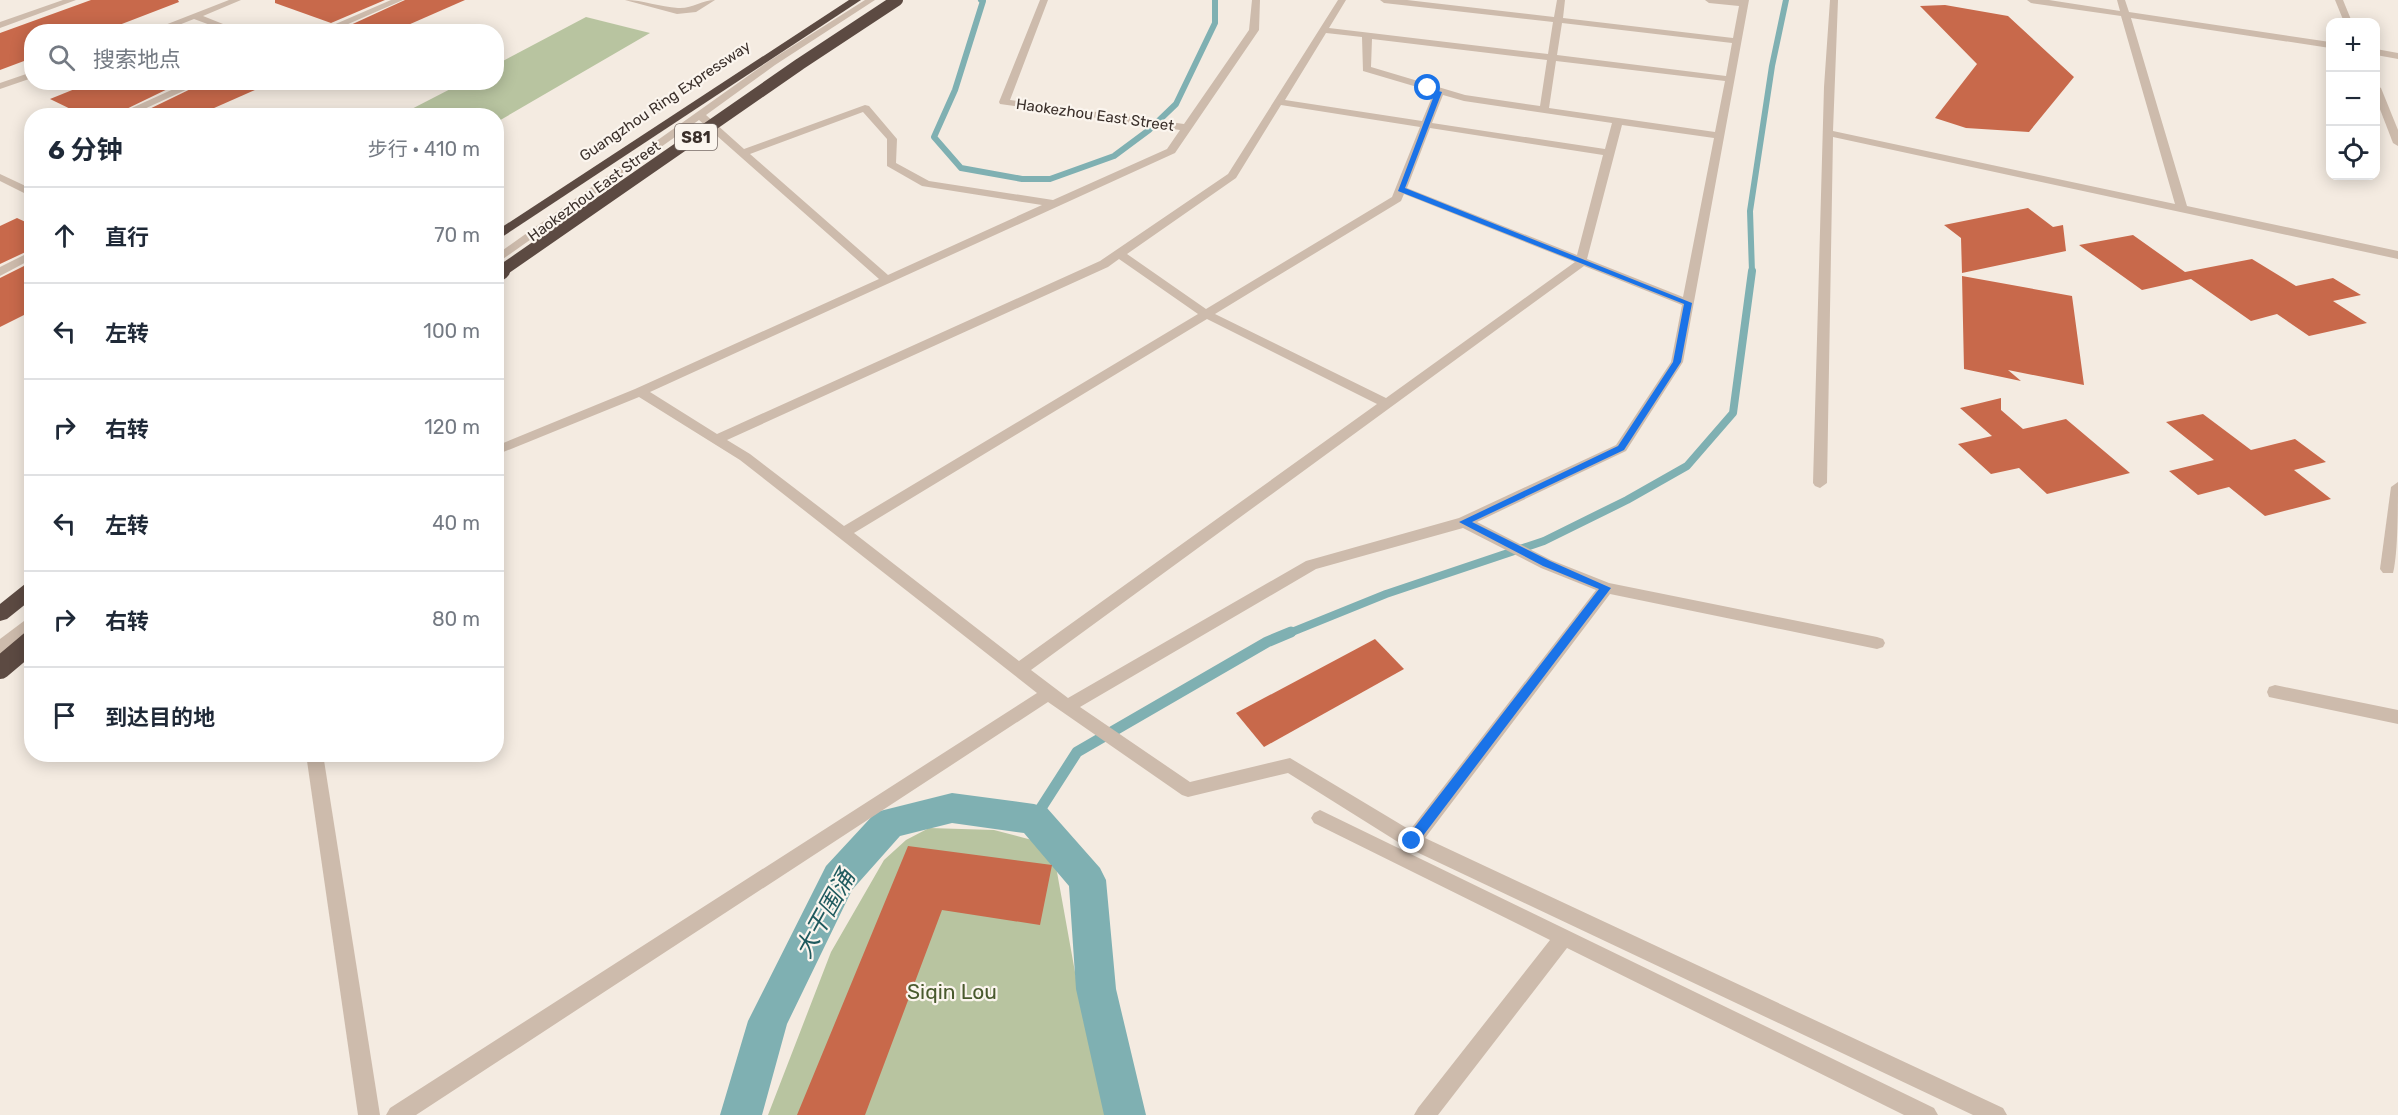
<!DOCTYPE html>
<html lang="zh">
<head>
<meta charset="utf-8">
<style>
  body { margin:0; font-family:Rubik,"Noto Sans SC",sans-serif; background:#f6f6f7; color:#1f2937 }
  .controls { position:absolute; right:18px; top:18px; display:grid; overflow:hidden; border-radius:12px; box-shadow:0 3px 15px #0003 }
  .controls button { width:54px; height:54px; display:grid; place-items:center; padding:0; border:0; border-bottom:2px solid #e0e1e3; background:#fff; color:#1f2937; font:30px sans-serif }
  .stop { position:absolute; width:18px; height:18px; margin:-14px; border:4px solid #1a73e8; border-radius:50%; background:#fff }
  .stop.end { background:#1a73e8; border-color:#fff; box-shadow:0 2px 6px #0008 }
  .list { margin:0; padding:0; list-style:none }
  h2 { display:flex; justify-content:space-between; align-items:center; height:78px; margin:0; padding:0 24px; font-size:26px }
  h2 small { font-size:20px; font-weight:400; color:#747a83 }
  .list li { display:grid; grid-template-columns:39px 1fr auto; gap:18px; align-items:center; box-sizing:border-box; height:96px; padding:0 24px; border-top:2px solid #e0e1e3 }
  .list b { display:block; font-size:22px; white-space:nowrap }
  .list em { font-size:20px; font-style:normal; color:#747a83 }
  .icon { flex:none; width:33px; height:33px; fill:none; stroke:currentColor; stroke-width:2; stroke-linecap:round; stroke-linejoin:round }
  .map { position:relative; flex:none; width:2398px; height:1115px; overflow:hidden }
  .search { position:absolute; background:#fff; box-shadow:0 3px 15px #0003; left:24px; top:24px; width:480px; height:66px; display:flex; align-items:center; gap:15px; box-sizing:border-box; padding:0 21px; border-radius:24px; color:#747a83; font-size:22px }
  .panel { position:absolute; background:#fff; box-shadow:0 3px 15px #0003; left:24px; top:108px; width:480px; height:654px; border-radius:24px }
  .map>svg:first-child { display:block }
  .green { fill:#b8c4a0 }
  .lines { fill:none; stroke-linecap:round; stroke-linejoin:round }
  .stream-far2 { stroke:#7fb0b2; stroke-width:6 }
  .stream-far1 { stroke:#7fb0b2; stroke-width:8 }
  .stream { stroke:#7fb0b2; stroke-width:11 }
  .canal { fill:#7fb0b2; fill-rule:evenodd }
  .building { fill:#c8694b }
  .minor { fill:#cdbbac; fill-rule:evenodd }
  .highway { fill:#5c4a42; fill-rule:evenodd }
  .highway-bridge-far2 { stroke:#5c4a42; stroke-width:12 }
  .highway-bridge-far1 { stroke:#5c4a42; stroke-width:16 }
  .highway-bridge { stroke:#5c4a42; stroke-width:22 }
  .route { fill:#1a73e8 }
  .labels { text-anchor:middle; dominant-baseline:central; stroke-width:4.5; stroke-linejoin:round; paint-order:stroke }
  .far-street-label { font-size:15px; fill:#3b302b; stroke:#fbf5ee }
  .shield { fill:#fbf5ee; stroke:#756b66; stroke-width:1.5 }
  .shield-label { font-size:16px; font-weight:bold; fill:#3b302b }
  .near-park-label { font-size:21px; fill:#4a5a2e; stroke:#fbf5ee }
  .near-water-label { font-size:24px; font-style:italic; fill:#1f5a5e; stroke:#fbf5ee }
</style>
</head>
<body>
<div class="map">
<svg width="2398" height="1115" viewBox="0 0 2398 1115">
  <rect width="100%" height="100%" fill="#f4ebe1"/>
  <g class="green">
    <path d="M586,17L650,33L497,122L496,116L400,115L462,83L496,82L497,64Z"/>
    <path d="M929,828L994,830L1032,840L1055,861L1084,1022L1113,1115H768L831,952L884,860L906,840Z"/>
  </g>
  <g class="lines">
    <g class="stream-far2">
      <path d="M981,0L983,1L955,90L934,137L961,168L1022,179H1050L1114,156L1149,130L1176,104L1215,23V0"/>
      <path d="M1752,272L1750,211L1772,66L1786,0"/>
    </g>
    <path class="stream-far1" d="M1287,634L1386,594L1544,541L1627,500L1687,466L1733,413L1752,271"/>
    <path class="stream" d="M1034,819L1077,752L1267,642L1291,632"/>
    <path class="canal" d="M952,793L1034,804L1047,808L1100,868L1106,880L1116,989L1146,1115H1104L1076,989L1069,886L1024,833L952,823L900,836L852,890L787,1024L762,1115H720L748,1021L826,866L876,812Z"/>
  </g>
  <g class="building">
    <path d="M91,0H178L179,2L101,32H32V58L0,70V33Z"/>
    <path d="M275,0H385L331,23L275,3Z"/>
    <path d="M405,0H465L392,32H353L344,28Z"/>
    <path d="M1945,5L2008,16L2074,77L2029,132L1966,128L1935,118L1977,64L1920,6Z"/>
    <path d="M92,82H182L112,116H85L50,99Z"/>
    <path d="M205,82H273L196,116H135Z"/>
    <path d="M2028,208L2053,227L2063,225L2066,251L1962,273L1961,238L1944,225Z"/>
    <path d="M17,218L32,225V249L0,264V226Z"/>
    <path d="M2133,235L2185,272L2252,259L2296,286L2333,278L2361,295L2333,301L2367,323L2309,336L2277,314L2251,321L2191,279L2142,290L2079,245Z"/>
    <path d="M32,262V311L0,327V278Z"/>
    <path d="M1962,276L2072,296L2084,385L2008,370L2021,381L1964,369Z"/>
    <path d="M2001,398V410L2023,429L2066,419L2130,473L2047,494L2019,468L1991,474L1958,444L1992,436L1960,408Z"/>
    <path d="M2203,414L2251,450L2295,439L2326,462L2294,470L2331,499L2265,516L2229,487L2198,495L2169,471L2214,460L2166,422Z"/>
    <path d="M1375,639L1404,669L1264,747L1236,713Z"/>
    <path d="M908,846L1052,865L1040,925L942,910L865,1115H797Z"/>
  </g>
  <g class="lines">
    <g class="minor">
      <path d="M63,0H76L0,28V22Z"/>
      <path d="M229,0H241L203,16L243,32H229L194,19L161,32H147Z"/>
      <path d="M391,0H403L330,32H317Z"/>
      <path d="M625,0C643,0 660,7 678,8C692,9 702,0 715,0L696,12L677,14Z"/>
      <path d="M865,0H875L775,65L706,115L744,149L865,105L869,106L897,139L896,163L929,181L1053,200L1167,149L1180,130L1000,104L999,102L1040,0H1048L1010,100L1184,124L1249,30L1252,0H1260L1259,30L1175,153L650,392L717,434L1100,261L1228,174L1338,0H1346L1329,28L1548,54L1553,22L1384,3L1380,0H1407L1554,17L1557,0H1565L1563,18L1733,38L1739,6L1709,3L1705,0H1749L1683,362L1626,451L1477,522L1551,560L1609,583L1877,637L1883,639L1885,643L1883,647L1877,649L1610,594L1425,838L2003,1108L2007,1115H1973L1406,847L1288,773L1188,797L1182,795L1048,702L416,1115H386L390,1108L1037,693L740,460L639,397L496,455V446L635,389L879,279L699,120L496,264V255L769,61ZM1562,23L1732,43L1726,76L1557,55ZM1326,33L1362,37L1363,71L1434,92L1422,121L1285,100ZM1372,39L1547,60L1540,106L1465,95L1371,67ZM1556,61L1725,81L1715,132L1549,108ZM1443,95L1464,101L1612,123L1605,149L1432,123ZM1281,105L1420,127L1392,197L1206,309L1127,254L1236,178ZM863,112L887,139V166L922,186L1042,205L888,275L750,154ZM1622,125L1714,138L1683,297L1587,259ZM1430,128L1603,155L1577,255L1407,188ZM1404,194L1575,262L1386,398L1215,314L1401,201ZM1119,259L1198,314L844,526L750,454L727,440L1108,267ZM1584,266L1682,305L1671,362L1616,445L1459,518L1306,561L1068,698L1031,670ZM1207,319L1377,404L1019,661L854,533ZM1463,528L1541,568L1596,590L1410,830L1290,758L1190,782L1080,707L1316,569Z"/>
      <path d="M1830,0H1838L1833,131L2175,204L2121,16L2031,3L2027,0H2049L2120,11L2117,0H2125L2129,12L2330,42V48L2131,18L2187,206L2398,251V259L1833,137L1827,483L1820,488L1815,486L1813,483L1824,87Z"/>
      <path d="M2335,0H2343L2352,22H2344Z"/>
      <path d="M2376,49L2398,53V59L2376,55Z"/>
      <path d="M32,72V78L0,89V83Z"/>
      <path d="M189,82H203L129,116H114Z"/>
      <path d="M2376,85L2381,88L2398,130V146L2393,143L2376,99Z"/>
      <path d="M0,174L32,189V197L0,181Z"/>
      <path d="M32,251V259L0,276V267Z"/>
      <path d="M2398,482C2398,505 2398,553 2393,573H2383L2380,569L2391,487Z"/>
      <path d="M32,615V630L6,652L0,654V639Z"/>
      <path d="M2275,685L2398,710V724L2269,697L2267,692L2269,687Z"/>
      <path d="M306,754H323L380,1115H358Z"/>
      <path d="M1320,810L1934,1108L1938,1115H1904L1567,948L1438,1115H1414L1418,1108L1550,940L1314,823L1311,818L1314,813Z"/>
    </g>
    <g class="highway">
      <path d="M849,0H861L496,241V231Z"/>
      <path d="M32,582V599L7,619L0,621V604L25,584Z"/>
    </g>
    <path class="highway-bridge-far2" d="M500,272L800,64L897,0"/>
    <path class="highway-bridge-far1" d="M496,275L502,271"/>
    <path class="highway-bridge" d="M0,668L32,641"/>
  </g>
  <path class="route" d="M1425,87L1442,92L1405,188L1692,303L1681,362L1624,450L1472,522L1550,561L1611,588L1416,845L1412,846L1406,841L1407,837L1599,589L1543,566L1459,522L1618,446L1673,362L1684,304L1398,191L1435,93L1425,90Z"/>
  <g class="labels">
    <g class="far-street-label">
      <text transform="translate(665 101) rotate(-34)">Guangzhou Ring Expressway</text>
      <text transform="translate(1095 115) rotate(8)">Haokezhou East Street</text>
      <text transform="translate(594 191) rotate(-36)">Haokezhou East Street</text>
    </g>
    <rect class="shield" x="675" y="124" width="42" height="26" rx="4.5"/>
    <g class="shield-label">
      <text x="696" y="137">S81</text>
    </g>
    <g class="near-park-label">
      <text x="952" y="991">Siqin Lou</text>
    </g>
    <g class="near-water-label">
      <text transform="translate(825 914) rotate(-61)">大干围涌</text>
    </g>
  </g>
</svg>
<div class="controls">
<button>+</button>
<button>−</button>
<button><svg class="icon" aria-label="locate" viewBox="0 0 24 24"><circle cx="12" cy="12" r="6"/><path d="M12 2v4M12 18v4M2 12h4M18 12h4"/></svg></button>
</div>
<div class="stop" style="left:1428px;top:88px"></div>
<div class="stop end" style="left:1412px;top:841px"></div>
<div class="search"><svg class="icon" aria-label="search" viewBox="0 0 24 24"><circle cx="10" cy="10" r="6"/><path d="M15 15l6 6"/></svg>搜索地点</div>
<section class="panel">
<h2>6 分钟<small>步行 · 410 m</small></h2>
<ul class="list">
<li><svg class="icon" aria-label="ahead" viewBox="0 0 24 24"><path d="M12 20V5M6 11l6-6 6 6"/></svg><div><b>直行</b></div><em>70 m</em></li>
<li><svg class="icon" aria-label="left" viewBox="0 0 24 24"><path d="M17 20v-9H6M10 6l-5 5 5 5"/></svg><div><b>左转</b></div><em>100 m</em></li>
<li><svg class="icon" aria-label="right" viewBox="0 0 24 24"><path d="M7 20v-9h11M14 6l5 5-5 5"/></svg><div><b>右转</b></div><em>120 m</em></li>
<li><svg class="icon" aria-label="left" viewBox="0 0 24 24"><path d="M17 20v-9H6M10 6l-5 5 5 5"/></svg><div><b>左转</b></div><em>40 m</em></li>
<li><svg class="icon" aria-label="right" viewBox="0 0 24 24"><path d="M7 20v-9h11M14 6l5 5-5 5"/></svg><div><b>右转</b></div><em>80 m</em></li>
<li><svg class="icon" aria-label="arrive" viewBox="0 0 24 24"><path d="M6 21V4h12l-3 4 3 4H6"/></svg><div><b>到达目的地</b></div></li>
</ul>
</section>
</div>
</body>
</html>
